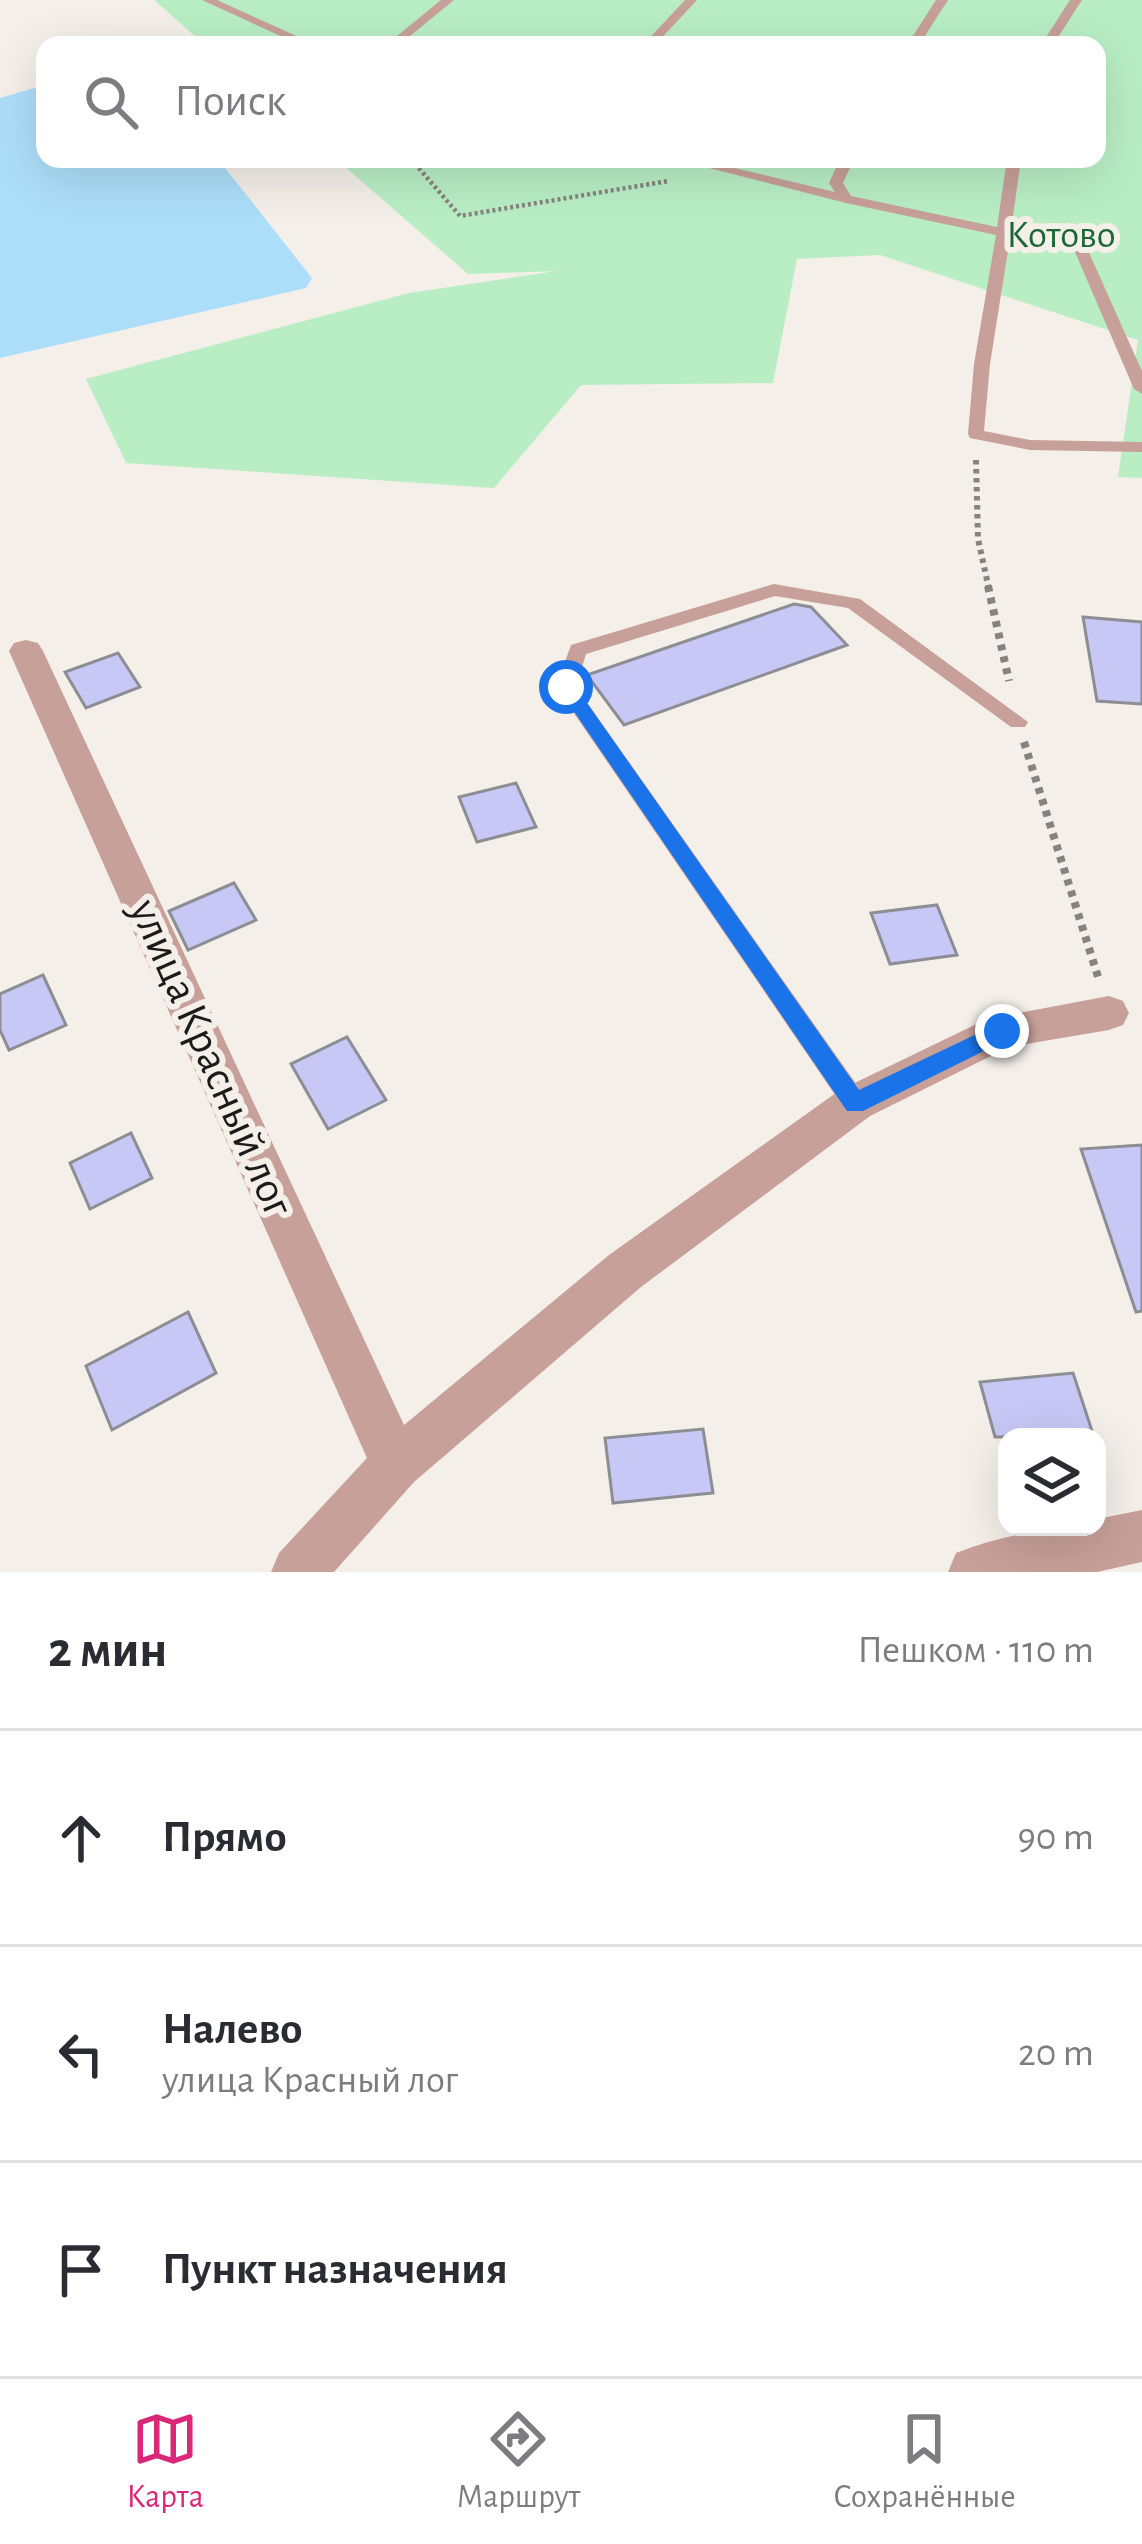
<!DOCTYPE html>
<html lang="ru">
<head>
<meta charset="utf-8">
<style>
  body { margin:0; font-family:"Alegreya Sans",sans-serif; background:#f7f7f7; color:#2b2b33 }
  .controls { position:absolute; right:36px; bottom:36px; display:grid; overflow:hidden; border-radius:24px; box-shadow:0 12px 48px #0002 }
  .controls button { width:108px; height:108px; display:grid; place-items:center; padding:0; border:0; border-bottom:3px solid #e1e1e2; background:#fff; color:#2b2b33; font:60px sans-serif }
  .stop { position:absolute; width:36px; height:36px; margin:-27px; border:9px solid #1a73e8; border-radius:50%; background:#fff }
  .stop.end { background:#1a73e8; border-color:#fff; box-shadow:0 3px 12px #0008 }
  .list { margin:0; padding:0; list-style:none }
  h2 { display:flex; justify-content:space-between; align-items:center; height:156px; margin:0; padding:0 48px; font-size:51px }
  h2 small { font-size:39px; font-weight:400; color:#7c7c81 }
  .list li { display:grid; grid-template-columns:78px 1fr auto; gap:36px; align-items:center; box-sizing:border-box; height:216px; padding:0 48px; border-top:3px solid #e1e1e2 }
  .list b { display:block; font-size:45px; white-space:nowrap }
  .list p { margin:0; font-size:39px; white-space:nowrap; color:#7c7c81 }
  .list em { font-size:39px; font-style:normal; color:#7c7c81 }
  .icon { flex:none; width:66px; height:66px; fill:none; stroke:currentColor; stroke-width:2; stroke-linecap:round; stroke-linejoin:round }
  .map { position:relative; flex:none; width:1142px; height:1572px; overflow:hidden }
  .search { position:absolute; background:#fff; box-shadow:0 12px 48px #0002; left:36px; right:36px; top:36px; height:132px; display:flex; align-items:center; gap:30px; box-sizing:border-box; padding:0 42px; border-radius:24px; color:#7c7c81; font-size:45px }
  .sheet { height:804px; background:#fff }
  nav { display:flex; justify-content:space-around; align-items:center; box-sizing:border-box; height:168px; border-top:3px solid #e1e1e2; background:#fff; font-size:33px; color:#7c7c81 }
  nav a { display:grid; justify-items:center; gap:6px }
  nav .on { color:#db2777 }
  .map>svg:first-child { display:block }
  .green { fill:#b9eec5 }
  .water { fill:#addef9 }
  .building { fill:#c7c8f5; stroke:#8d8d94; stroke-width:3 }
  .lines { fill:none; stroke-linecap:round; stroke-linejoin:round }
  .path-far2 { stroke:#86837f; stroke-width:4.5; stroke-dasharray:3 3; stroke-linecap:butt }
  .path-far1 { stroke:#86837f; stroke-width:6; stroke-dasharray:4.5 4.5; stroke-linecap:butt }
  .path { stroke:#86837f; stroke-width:8; stroke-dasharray:6 6; stroke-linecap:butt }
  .lane { fill:#c7a099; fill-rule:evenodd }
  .street { fill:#c7a099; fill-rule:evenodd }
  .route { fill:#1a73e8 }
  .labels { text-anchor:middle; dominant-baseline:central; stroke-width:12; stroke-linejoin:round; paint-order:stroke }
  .far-park-label { font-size:39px; fill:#1a6837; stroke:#f4efe9 }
  .street-label { font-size:45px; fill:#1d1b19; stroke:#f4efe9 }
</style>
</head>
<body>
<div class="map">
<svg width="1142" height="1572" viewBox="0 0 1142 1572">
  <rect width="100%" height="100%" fill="#f4efe9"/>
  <path class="green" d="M154,0H1142V478L1118,477L1138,340L880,255L797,259L773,383L581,385L494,488L126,463L86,379L409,293L556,271L468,274L336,159H1097V45H205Z"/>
  <path class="water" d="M45,85V159H218L312,278L306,288L0,358V98Z"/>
  <g class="building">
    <path d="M794,604L811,607L847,645L624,725L587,675Z"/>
    <path d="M1083,617L1142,622V704L1097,701Z"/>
    <path d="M118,653L140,687L86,708L65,672Z"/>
    <path d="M516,783L536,827L477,842L459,797Z"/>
    <path d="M234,883L256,920L188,950L169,911Z"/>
    <path d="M937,905L957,955L890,964L871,913Z"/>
    <path d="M43,975L66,1025L9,1050L0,1030V994Z"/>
    <path d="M347,1037L386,1100L328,1129L291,1064Z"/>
    <path d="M131,1133L152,1178L90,1209L70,1163Z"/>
    <path d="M1142,1145V1311L1136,1312L1081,1149Z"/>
    <path d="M188,1312L216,1373L112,1430L86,1366Z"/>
    <path d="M1073,1373L1094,1437H995L980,1382Z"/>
    <path d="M703,1429L713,1493L613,1503L605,1438Z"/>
  </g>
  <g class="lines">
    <path class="path-far2" d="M411,159L460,216L668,181"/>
    <path class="path-far1" d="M976,460L978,539L989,589"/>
    <g class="path">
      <path d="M988,586L1009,681"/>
      <path d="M1024,742L1099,980"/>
    </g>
    <g class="lane">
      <path d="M202,0H217L316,45H300Z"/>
      <path d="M441,0H454L399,45H386Z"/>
      <path d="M685,0H697L655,45H643Z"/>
      <path d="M936,0H948L919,45H907Z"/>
      <path d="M1070,0H1082L1053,45H1041Z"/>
      <path d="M674,159H697L835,192L829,183L840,159H854L843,183L851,196L997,227L1007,159H1021L1011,230L1086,246L1142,371V394L1134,389L1075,252L1010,238L990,364L984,431L1030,440L1142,442V452L1030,450L970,438L968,434L974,364L996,235L846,203Z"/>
      <path d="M774,584L860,599L1028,722L1025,727H1011L848,608L775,596L586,654L576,687L864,1095L868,1103L864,1111L855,1114L846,1111L556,687L571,645Z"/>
    </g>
    <g class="street">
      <path d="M26,640L38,643L43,651L404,1425L609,1255L840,1090L987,1019L1109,996L1123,1001L1129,1013L1123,1025L1109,1030L1009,1047L870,1116L641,1287L414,1482L334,1572H271L279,1553L367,1458L9,651L14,643Z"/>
      <path d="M1142,1510V1562L1097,1572H948L956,1553C1000,1535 1050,1527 1097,1527V1519Z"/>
    </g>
  </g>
  <path class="route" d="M566,681L573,683L859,1090L1002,1022L1013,1031L1010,1038L863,1111H847L560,691L557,687Z"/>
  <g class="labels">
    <g class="far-park-label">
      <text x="1061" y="235">Котово</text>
    </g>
    <g class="street-label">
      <text transform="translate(211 1058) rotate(66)">улица Красный лог</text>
    </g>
  </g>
</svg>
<div class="controls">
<button><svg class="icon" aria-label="layers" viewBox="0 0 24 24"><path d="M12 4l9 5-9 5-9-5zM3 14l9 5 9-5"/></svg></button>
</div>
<div class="stop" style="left:566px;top:687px"></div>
<div class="stop end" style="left:1002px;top:1031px"></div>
<div class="search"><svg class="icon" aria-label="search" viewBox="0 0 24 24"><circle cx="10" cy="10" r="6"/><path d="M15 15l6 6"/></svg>Поиск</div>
</div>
<section class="sheet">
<h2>2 мин<small>Пешком · 110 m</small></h2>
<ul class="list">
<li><svg class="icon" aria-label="ahead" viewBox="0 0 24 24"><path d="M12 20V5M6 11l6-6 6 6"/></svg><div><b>Прямо</b></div><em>90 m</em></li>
<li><svg class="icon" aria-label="left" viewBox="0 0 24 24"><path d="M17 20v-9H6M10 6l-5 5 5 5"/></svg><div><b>Налево</b><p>улица Красный лог</p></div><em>20 m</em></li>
<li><svg class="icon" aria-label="arrive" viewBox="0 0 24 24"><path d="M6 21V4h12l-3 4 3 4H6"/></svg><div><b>Пункт назначения</b></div></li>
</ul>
</section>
<nav>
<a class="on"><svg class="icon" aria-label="map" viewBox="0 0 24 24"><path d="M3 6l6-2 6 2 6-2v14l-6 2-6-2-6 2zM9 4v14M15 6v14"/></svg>Карта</a>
<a><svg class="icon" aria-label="directions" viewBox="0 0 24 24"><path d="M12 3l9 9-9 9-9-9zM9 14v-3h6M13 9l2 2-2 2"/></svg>Маршрут</a>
<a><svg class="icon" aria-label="saved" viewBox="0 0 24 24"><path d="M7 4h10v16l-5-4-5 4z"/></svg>Сохранённые</a>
</nav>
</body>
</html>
